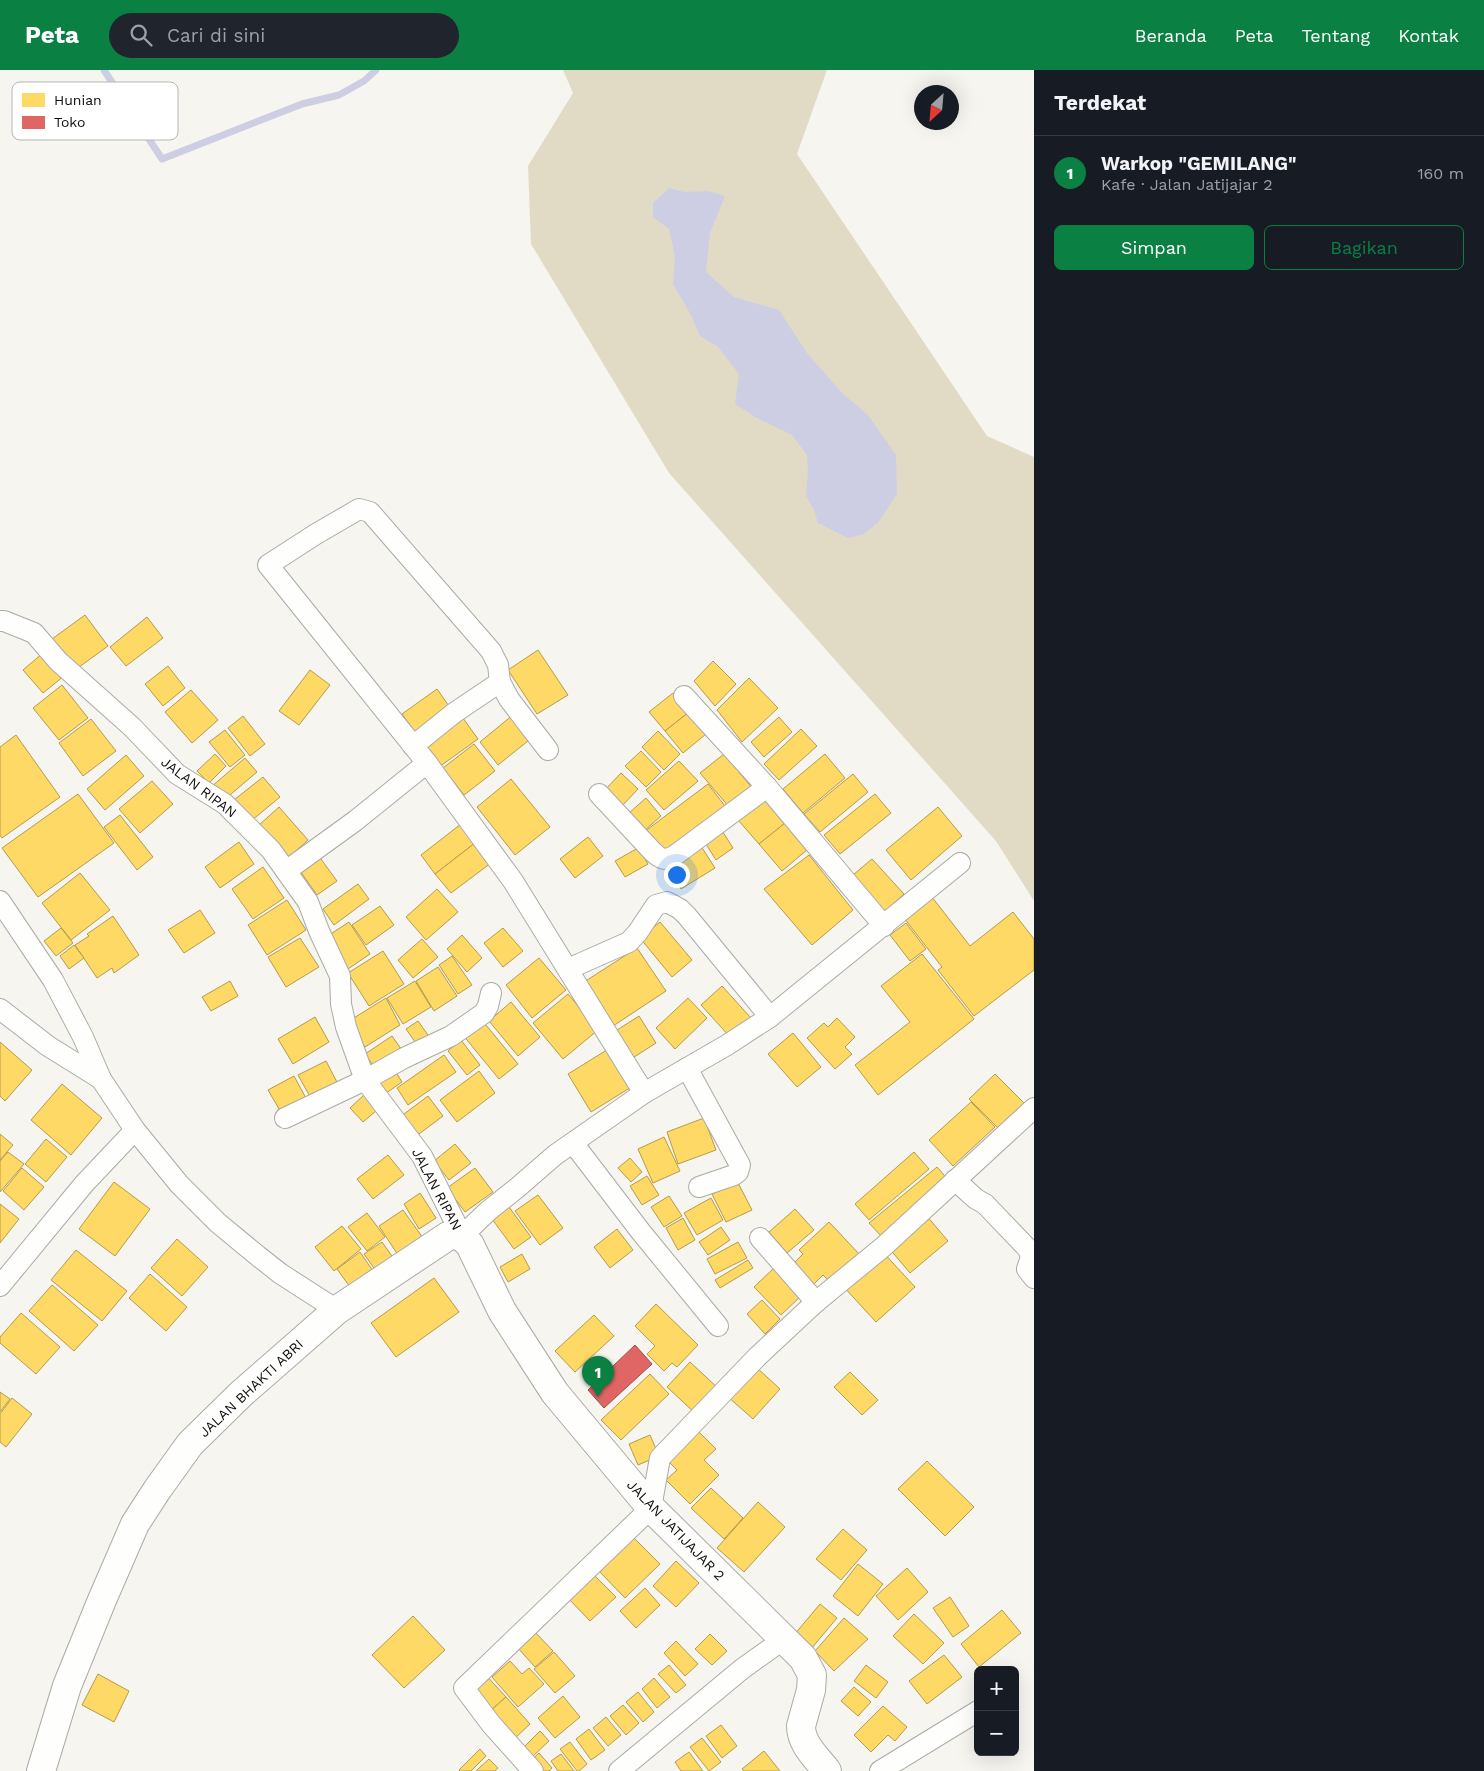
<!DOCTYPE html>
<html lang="id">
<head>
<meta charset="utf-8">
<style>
  body { margin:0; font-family:"Work Sans",sans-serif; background:#20242c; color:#f1f3f6 }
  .controls { position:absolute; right:15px; bottom:15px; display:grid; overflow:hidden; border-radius:8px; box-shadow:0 5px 20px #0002 }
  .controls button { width:45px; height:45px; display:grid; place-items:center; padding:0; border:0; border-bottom:1px solid #363941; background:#171b24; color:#f1f3f6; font:25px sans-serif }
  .compass { position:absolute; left:914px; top:15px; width:45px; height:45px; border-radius:50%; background:#171b24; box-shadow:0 5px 20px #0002; rotate:206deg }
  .you { position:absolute; left:676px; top:804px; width:18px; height:18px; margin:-12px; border:4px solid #fff; border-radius:50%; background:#1a73e8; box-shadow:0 0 0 8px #1a73e833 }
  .badge { display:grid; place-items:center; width:32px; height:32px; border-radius:50%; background:#0b8043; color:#fff; font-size:16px; font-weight:700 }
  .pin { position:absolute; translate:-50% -41px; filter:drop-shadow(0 1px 2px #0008) }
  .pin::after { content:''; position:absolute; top:26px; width:18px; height:15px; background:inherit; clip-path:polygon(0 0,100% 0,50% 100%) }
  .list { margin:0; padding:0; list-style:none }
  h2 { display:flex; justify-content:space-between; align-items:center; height:65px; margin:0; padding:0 20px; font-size:21px }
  h2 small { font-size:16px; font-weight:400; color:#9ea1a6 }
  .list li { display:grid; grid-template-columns:32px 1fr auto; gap:15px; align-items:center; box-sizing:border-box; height:75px; padding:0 20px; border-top:1px solid #363941 }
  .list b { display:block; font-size:19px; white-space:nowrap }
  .list p { margin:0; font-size:16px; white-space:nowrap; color:#9ea1a6 }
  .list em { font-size:16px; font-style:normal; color:#9ea1a6 }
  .actions { display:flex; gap:10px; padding:15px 20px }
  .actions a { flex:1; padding:11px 0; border:1px solid #0b8043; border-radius:8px; text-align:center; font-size:18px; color:#0b8043 }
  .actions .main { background:#0b8043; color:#fff }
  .icon { flex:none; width:28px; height:28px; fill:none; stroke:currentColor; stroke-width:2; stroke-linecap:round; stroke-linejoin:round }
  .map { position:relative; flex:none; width:1034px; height:1701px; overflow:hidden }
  header { display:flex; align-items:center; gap:30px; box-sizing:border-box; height:70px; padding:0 25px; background:#0b8043; color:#fff }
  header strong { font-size:24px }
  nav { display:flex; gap:28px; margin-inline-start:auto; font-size:18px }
  .search { width:350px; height:45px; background:#20242c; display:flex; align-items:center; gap:12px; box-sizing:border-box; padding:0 18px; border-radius:28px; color:#9ea1a6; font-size:19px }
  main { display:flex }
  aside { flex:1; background:#171b24 }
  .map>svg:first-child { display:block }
  .green { fill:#e1dbc6 }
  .water { fill:#cdcee4 }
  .homes { fill:#ffd966; stroke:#b69b4a }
  .shops { fill:#e06666; stroke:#a04b4a }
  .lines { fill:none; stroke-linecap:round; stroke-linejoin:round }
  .stream { stroke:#cdcee4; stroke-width:7 }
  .street-casing { stroke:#abaaa6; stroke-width:22 }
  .secondary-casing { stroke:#abaaa6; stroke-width:30 }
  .street { stroke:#fefefd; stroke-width:20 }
  .secondary { stroke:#fefefd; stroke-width:28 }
  .labels { text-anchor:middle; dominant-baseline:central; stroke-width:5; stroke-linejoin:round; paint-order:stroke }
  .street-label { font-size:14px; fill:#0c0b08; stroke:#fff }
  .key { fill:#fff; stroke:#b6b6b5; stroke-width:1 }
  .key-label { font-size:14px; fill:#0c0b08 }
</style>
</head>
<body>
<header>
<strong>Peta</strong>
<div class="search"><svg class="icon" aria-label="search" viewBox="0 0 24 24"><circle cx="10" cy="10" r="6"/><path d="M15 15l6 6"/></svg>Cari di sini</div>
<nav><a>Beranda</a><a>Peta</a><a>Tentang</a><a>Kontak</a></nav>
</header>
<main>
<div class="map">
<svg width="1034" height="1701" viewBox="0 0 1034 1701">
  <rect width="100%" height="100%" fill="#f6f5ef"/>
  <path class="green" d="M563,0H827L797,84L987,366L1034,387V831L996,771L669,403L531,174L528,96L573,23Z"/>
  <path class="water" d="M669,118L685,122L708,121L725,126L710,163L706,202L734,227L779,240L807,283L842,323L868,345L896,385L897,424L878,453L864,464L848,468L818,453L814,440L806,426L808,402L807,385L792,365L755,347L735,334L739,304L718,277L700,266L691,245L673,214L675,186L669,159L653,147V133Z"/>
  <g class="homes">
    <path d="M85,545L108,576L75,600L52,569Z"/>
    <path d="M147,547L163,568L126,596L110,577Z"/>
    <path d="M538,580L568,625L537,644L508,600Z"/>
    <path d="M44,582L64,606L43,623L23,600Z"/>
    <path d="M713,591L736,614L715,636L694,611Z"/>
    <path d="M168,596L185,618L163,636L145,614Z"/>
    <path d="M310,600L330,615L299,655L279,641Z"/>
    <path d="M749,608L778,638L742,672L717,640Z"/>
    <path d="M62,615L88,648L59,670L33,638Z"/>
    <path d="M437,619L451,639L416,664L402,644Z"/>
    <path d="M191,620L218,650L192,673L165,642Z"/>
    <path d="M673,623L689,642L665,661L649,642Z"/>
    <path d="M689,642L706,664L683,683L665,661Z"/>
    <path d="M460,644L478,669L439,697L421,672Z"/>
    <path d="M514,644L533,667L498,695L480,672Z"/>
    <path d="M243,646L265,674L250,686L228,658Z"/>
    <path d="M779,647L792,662L764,687L751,672Z"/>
    <path d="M91,649L116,681L83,706L59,673Z"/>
    <path d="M801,659L817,676L779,710L764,694Z"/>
    <path d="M225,660L245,685L230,697L209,672Z"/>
    <path d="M658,661L680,684L664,700L642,677Z"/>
    <path d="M16,665L60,727L2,768L0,765V677Z"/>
    <path d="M474,674L495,701L464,725L443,698Z"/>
    <path d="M641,681L661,702L646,717L625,696Z"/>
    <path d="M215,684L226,696L209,713L197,701Z"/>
    <path d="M724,684L753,719L730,738L700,703Z"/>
    <path d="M825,684L845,708L803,743L783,719Z"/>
    <path d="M126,685L144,706L105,740L87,719Z"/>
    <path d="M245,688L257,702L224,730L211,717Z"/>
    <path d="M679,691L698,711L664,740L646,720Z"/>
    <path d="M621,703L638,719L622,736L605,720Z"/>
    <path d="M853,704L868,722L820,762L804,744Z"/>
    <path d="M263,707L280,727L251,751L234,730Z"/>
    <path d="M511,709L550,757L515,785L477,737Z"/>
    <path d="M152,711L173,734L140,763L119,739Z"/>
    <path d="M708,714L725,736L661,785L644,762Z"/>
    <path d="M78,724L114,773L38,827L2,778Z"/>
    <path d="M875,724L891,743L840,784L824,765Z"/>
    <path d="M646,728L661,746L644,761L629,743Z"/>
    <path d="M763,728L785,753L759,774L738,750Z"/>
    <path d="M279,737L308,770L287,789L258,756Z"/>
    <path d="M938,737L962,766L911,810L886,780Z"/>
    <path d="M120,745L153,787L137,800L104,757Z"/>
    <path d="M785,753L808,779L782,801L759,774Z"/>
    <path d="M461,754L475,773L435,804L421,785Z"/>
    <path d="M721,759L733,778L716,790L704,771Z"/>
    <path d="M588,767L603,786L575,808L560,789Z"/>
    <path d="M239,772L254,794L220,818L205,797Z"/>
    <path d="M475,773L491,793L451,823L435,804Z"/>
    <path d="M699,773L715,798L681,819L666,794Z"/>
    <path d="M638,778L648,794L625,807L615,791Z"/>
    <path d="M318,785L337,811L317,825L298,798Z"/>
    <path d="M809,785L853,840L812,875L764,819Z"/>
    <path d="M872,789L904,824L883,843L853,805Z"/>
    <path d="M263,797L284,828L253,849L232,819Z"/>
    <path d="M80,803L110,840L71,870L42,833Z"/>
    <path d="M358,814L369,829L334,855L323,839Z"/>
    <path d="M437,819L458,842L426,870L406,847Z"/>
    <path d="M932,827L970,876L1013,842L1034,869V900L974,946L938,900L942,897L904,848Z"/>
    <path d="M287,830L306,860L267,885L248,855Z"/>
    <path d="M380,836L394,855L366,875L352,855Z"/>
    <path d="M200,840L215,863L184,883L168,860Z"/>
    <path d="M113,846L139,885L114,903L112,898L97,908L75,875L89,866L87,864Z"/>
    <path d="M349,852L370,884L348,899L326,867Z"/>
    <path d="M660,852L692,890L672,907L640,868Z"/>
    <path d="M906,853L926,879L910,891L890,865Z"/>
    <path d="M61,858L73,873L56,886L44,871Z"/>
    <path d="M503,858L523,881L503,897L484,873Z"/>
    <path d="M462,865L482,888L467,902L447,879Z"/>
    <path d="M300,868L319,897L286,917L268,887Z"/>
    <path d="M422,869L438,887L413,908L398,890Z"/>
    <path d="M74,875L84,888L69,899L60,886Z"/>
    <path d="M637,878L666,921L613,956L584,912Z"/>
    <path d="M383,881L404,914L369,936L348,903Z"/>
    <path d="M922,884L974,949L878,1025L855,995L910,952L881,916Z"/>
    <path d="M452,886L472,915L458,924L439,895Z"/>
    <path d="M539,888L566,920L532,948L506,915Z"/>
    <path d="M438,897L457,926L434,941L416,911Z"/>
    <path d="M230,911L238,926L211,941L202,927Z"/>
    <path d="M415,911L431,937L403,954L387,928Z"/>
    <path d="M722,916L751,948L730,967L701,935Z"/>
    <path d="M568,924L598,960L563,989L533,953Z"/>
    <path d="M386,928L400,955L365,977L349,951Z"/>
    <path d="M688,928L707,948L675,979L656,958Z"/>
    <path d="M511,932L540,967L518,986L489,951Z"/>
    <path d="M639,946L656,973L631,989L614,962Z"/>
    <path d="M315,947L329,972L293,994L278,969Z"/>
    <path d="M837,948L855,967L845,977L852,984L835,999L807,968L824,953L828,957Z"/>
    <path d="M481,949L518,994L499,1009L462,964Z"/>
    <path d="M418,951L430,968L418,976L406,959Z"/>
    <path d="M793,963L821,997L797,1017L768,984Z"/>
    <path d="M392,966L404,983L377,1001L365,984Z"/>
    <path d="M461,970L480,995L467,1005L448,981Z"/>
    <path d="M0,972L32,1000L5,1031L0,1026Z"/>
    <path d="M610,978L633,1016L591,1042L568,1004Z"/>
    <path d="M444,985L456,1002L408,1035L397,1018Z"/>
    <path d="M326,991L339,1016L312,1030L298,1005Z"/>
    <path d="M394,999L402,1012L382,1026L373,1013Z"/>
    <path d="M479,1001L495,1023L457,1052L440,1030Z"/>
    <path d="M995,1004L1025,1034L999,1059L969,1029Z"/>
    <path d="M294,1006L307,1030L282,1044L268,1020Z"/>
    <path d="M62,1014L102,1048L71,1085L31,1050Z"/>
    <path d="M364,1025L377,1040L363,1052L350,1038Z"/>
    <path d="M428,1026L443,1046L415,1067L400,1047Z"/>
    <path d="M971,1032L995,1057L953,1096L929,1070Z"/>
    <path d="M704,1048L716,1080L678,1094L667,1062Z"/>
    <path d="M0,1064L13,1075L0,1090Z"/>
    <path d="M664,1067L680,1101L653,1113L638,1079Z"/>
    <path d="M46,1069L67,1087L46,1112L25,1094Z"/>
    <path d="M455,1074L471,1093L449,1110L434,1091Z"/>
    <path d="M8,1082L24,1094L0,1122V1091Z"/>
    <path d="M914,1082L929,1099L869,1150L855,1134Z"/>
    <path d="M388,1085L404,1105L373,1129L357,1109Z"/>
    <path d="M630,1088L642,1102L631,1112L618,1098Z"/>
    <path d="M937,1097L951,1113L884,1169L869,1153Z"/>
    <path d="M22,1098L44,1117L24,1140L3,1121Z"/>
    <path d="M475,1098L493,1122L465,1142L447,1118Z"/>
    <path d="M647,1106L659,1125L642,1135L630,1116Z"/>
    <path d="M737,1111L752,1140L726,1152L712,1124Z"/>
    <path d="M114,1112L150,1139L115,1186L79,1159Z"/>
    <path d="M420,1123L436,1148L419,1159L404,1134Z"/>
    <path d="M538,1125L563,1158L540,1175L515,1141Z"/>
    <path d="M669,1126L682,1146L664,1157L651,1137Z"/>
    <path d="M711,1128L723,1150L697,1165L684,1143Z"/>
    <path d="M0,1134L19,1149L0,1173Z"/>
    <path d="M509,1137L531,1167L514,1179L492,1149Z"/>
    <path d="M795,1139L814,1160L787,1183L769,1162Z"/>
    <path d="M403,1140L423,1168L398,1185L379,1156Z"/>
    <path d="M367,1143L385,1167L367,1181L348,1157Z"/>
    <path d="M926,1145L948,1171L910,1203L888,1177Z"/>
    <path d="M683,1148L695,1170L678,1180L666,1158Z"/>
    <path d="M829,1152L861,1186L832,1214L823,1205L814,1214L794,1193L803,1184L799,1180Z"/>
    <path d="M342,1156L361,1179L334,1201L315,1177Z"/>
    <path d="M721,1157L730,1170L708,1185L699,1172Z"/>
    <path d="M617,1159L633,1180L610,1198L594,1177Z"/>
    <path d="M177,1169L208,1197L182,1226L151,1198Z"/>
    <path d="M382,1172L394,1189L376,1201L364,1184Z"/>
    <path d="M738,1172L747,1188L715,1204L707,1189Z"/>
    <path d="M76,1180L127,1221L102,1251L51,1210Z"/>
    <path d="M881,1180L915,1217L876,1252L842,1215Z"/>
    <path d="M360,1182L373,1201L350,1217L337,1199Z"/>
    <path d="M522,1184L530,1199L508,1212L500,1197Z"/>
    <path d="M748,1190L753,1198L720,1218L715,1210Z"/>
    <path d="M774,1198L801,1226L781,1245L754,1217Z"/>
    <path d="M150,1204L187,1237L166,1261L129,1228Z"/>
    <path d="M434,1208L459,1242L396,1287L371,1253Z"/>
    <path d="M52,1215L98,1255L74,1281L29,1241Z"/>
    <path d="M762,1230L780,1249L765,1264L747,1244Z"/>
    <path d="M656,1234L698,1275L677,1297L672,1293L664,1301L647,1284L655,1276L635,1256Z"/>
    <path d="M21,1243L60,1277L36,1304L0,1273V1267Z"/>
    <path d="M594,1245L614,1266L575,1302L555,1281Z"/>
    <path d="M690,1292L720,1320L697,1345L667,1317Z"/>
    <path d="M755,1296L780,1319L753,1349L727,1326Z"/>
    <path d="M850,1302L878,1330L862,1345L834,1317Z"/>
    <path d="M650,1304L669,1324L621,1370L601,1350Z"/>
    <path d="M0,1322L10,1329L0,1342Z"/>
    <path d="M12,1328L32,1344L6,1377L0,1372V1344Z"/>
    <path d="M693,1356L716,1379L704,1390L719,1405L690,1434L666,1410L677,1400L663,1386Z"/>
    <path d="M650,1365L659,1386L638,1395L629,1374Z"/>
    <path d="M927,1391L974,1437L945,1466L898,1419Z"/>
    <path d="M711,1418L743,1448L724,1469L691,1438Z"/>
    <path d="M758,1432L785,1457L744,1502L717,1478Z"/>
    <path d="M843,1459L867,1480L841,1510L816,1489Z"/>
    <path d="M632,1466L660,1494L625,1528L598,1500Z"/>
    <path d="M676,1491L699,1513L676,1537L653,1516Z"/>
    <path d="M858,1494L883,1514L858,1546L833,1526Z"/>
    <path d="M907,1498L928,1522L898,1550L876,1526Z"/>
    <path d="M592,1503L616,1527L590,1551L567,1527Z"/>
    <path d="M645,1518L660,1535L636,1558L620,1541Z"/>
    <path d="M950,1527L969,1556L953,1567L933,1538Z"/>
    <path d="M820,1534L837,1548L811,1579L794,1565Z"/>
    <path d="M1002,1540L1021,1563L979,1597L961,1574Z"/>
    <path d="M914,1544L944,1573L923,1594L893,1566Z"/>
    <path d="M413,1546L445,1580L404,1618L372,1585Z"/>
    <path d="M844,1548L868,1569L834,1601L815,1581Z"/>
    <path d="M534,1561L553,1581L535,1597L517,1577Z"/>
    <path d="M710,1564L727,1581L712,1595L695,1579Z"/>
    <path d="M676,1571L698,1594L685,1606L664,1583Z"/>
    <path d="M554,1582L575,1606L555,1623L534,1599Z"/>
    <path d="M944,1585L962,1607L927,1634L909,1611Z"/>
    <path d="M510,1591L522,1604L529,1598L544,1614L518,1637L492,1607Z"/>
    <path d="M669,1595L686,1615L676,1623L658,1604Z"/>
    <path d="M866,1595L888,1612L876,1628L854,1611Z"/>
    <path d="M483,1602L506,1627L489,1642L467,1617Z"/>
    <path d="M98,1604L129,1621L114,1652L82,1635Z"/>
    <path d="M654,1608L670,1627L657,1638L642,1619Z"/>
    <path d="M854,1617L871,1632L858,1646L841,1631Z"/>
    <path d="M638,1622L654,1642L643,1652L626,1632Z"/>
    <path d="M563,1626L580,1647L555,1668L538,1648Z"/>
    <path d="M506,1627L530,1654L514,1669L489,1642Z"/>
    <path d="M623,1635L639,1653L626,1665L610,1646Z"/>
    <path d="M883,1636L907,1657L895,1671L888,1665L871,1682L854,1665Z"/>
    <path d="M606,1647L621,1665L608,1676L593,1658Z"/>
    <path d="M721,1655L737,1676L722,1688L706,1666Z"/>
    <path d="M589,1659L605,1680L591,1690L576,1669Z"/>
    <path d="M540,1661L549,1671L533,1686L524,1677Z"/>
    <path d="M702,1668L721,1692L709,1701L690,1677Z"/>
    <path d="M570,1672L587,1694L579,1701H577L560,1679Z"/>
    <path d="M480,1679L486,1686L471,1701H460L459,1700Z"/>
    <path d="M764,1681L780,1701H744L742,1699Z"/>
    <path d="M689,1682L703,1701H681L675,1692Z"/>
    <path d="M539,1683L552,1698L549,1701H535L528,1693Z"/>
    <path d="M561,1684L574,1701H558L551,1691Z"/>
    <path d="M489,1689L498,1698L495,1701H476Z"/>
  </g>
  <path class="shops" d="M635,1275L652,1294L604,1338L588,1320Z"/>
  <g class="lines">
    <path class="stream" d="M104,0L162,89L302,34L339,25L364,11L376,0"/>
    <defs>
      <g id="street">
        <path d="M0,551H4L34,563L58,591L132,657L177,704L225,734L271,780L308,832L319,861L340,906L341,934L346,957L365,1010L422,1086L462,1166L488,1141L517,1118L555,1085L644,1023L513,811L427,693L268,495L316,464L359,439L370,442L491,581L498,595L500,612"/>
        <path d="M684,626L767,717L884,856"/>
        <path d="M413,676L454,643L500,612L509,629L548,680"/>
        <path d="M599,724L653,782C661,789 664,791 674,786L767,717"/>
        <path d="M286,801L355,751L427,693"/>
        <path d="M0,831L53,910L83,967L101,1009"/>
        <path d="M568,899L629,872L638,862L656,835L667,832L680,839L687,846L770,947"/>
        <path d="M0,939L48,976L101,1009L135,1060L179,1114L218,1153L258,1186L281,1204L337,1240"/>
        <path d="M687,998L740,1095L738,1102L734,1105L699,1117"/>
        <path d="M644,1023L727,975L770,947L960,793"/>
        <path d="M285,1048L365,1010L404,988L451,966L484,943L488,936L491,923"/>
        <path d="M573,1073L641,1162L718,1256"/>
        <path d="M955,1110L976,1129L985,1134L1028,1179L1031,1187L1027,1199L1034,1208"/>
        <path d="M760,1168L816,1232"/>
        <path d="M0,1216L84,1114L135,1060"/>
        <path d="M533,1701L491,1654L464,1618L651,1438L660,1388L757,1287L816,1232L883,1177L1034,1038"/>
        <path d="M619,1701L742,1599L784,1569"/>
        <path d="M880,1701L978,1641"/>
      </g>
      <path id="secondary" d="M41,1701L67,1616L102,1530L135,1454L157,1420L190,1374L241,1324L337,1240L448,1166C458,1164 463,1167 470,1175L502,1241L555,1323L651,1438L803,1588L812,1605L811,1620L801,1656C801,1674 816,1687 827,1701"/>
    </defs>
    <use href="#street" class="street-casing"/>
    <use href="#secondary" class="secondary-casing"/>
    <use href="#street" class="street"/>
    <use href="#secondary" class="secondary"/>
  </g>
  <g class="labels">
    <g class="street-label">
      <text transform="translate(199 717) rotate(37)">JALAN RIPAN</text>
      <text transform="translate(437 1119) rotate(62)">JALAN RIPAN</text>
      <text transform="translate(251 1318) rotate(-43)">JALAN BHAKTI ABRI</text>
      <text transform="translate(676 1460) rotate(46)">JALAN JATIJAJAR 2</text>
    </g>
  </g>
  <rect x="12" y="12" width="166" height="58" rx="8" class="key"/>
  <rect x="22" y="23" width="23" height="14" fill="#ffd966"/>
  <rect x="22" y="46" width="23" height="13" fill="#e06666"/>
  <g class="key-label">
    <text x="54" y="35">Hunian</text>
    <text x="54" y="57">Toko</text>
  </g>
</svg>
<div class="controls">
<button>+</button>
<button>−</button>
</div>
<svg class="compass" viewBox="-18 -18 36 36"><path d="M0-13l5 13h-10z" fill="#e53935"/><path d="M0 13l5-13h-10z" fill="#9ea1a6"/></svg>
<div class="you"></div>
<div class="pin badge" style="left:598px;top:1327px">1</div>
</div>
<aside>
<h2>Terdekat<small></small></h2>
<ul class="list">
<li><span class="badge">1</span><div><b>Warkop &quot;GEMILANG&quot;</b><p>Kafe · Jalan Jatijajar 2</p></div><em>160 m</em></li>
</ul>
<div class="actions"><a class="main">Simpan</a><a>Bagikan</a></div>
</aside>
</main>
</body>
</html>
